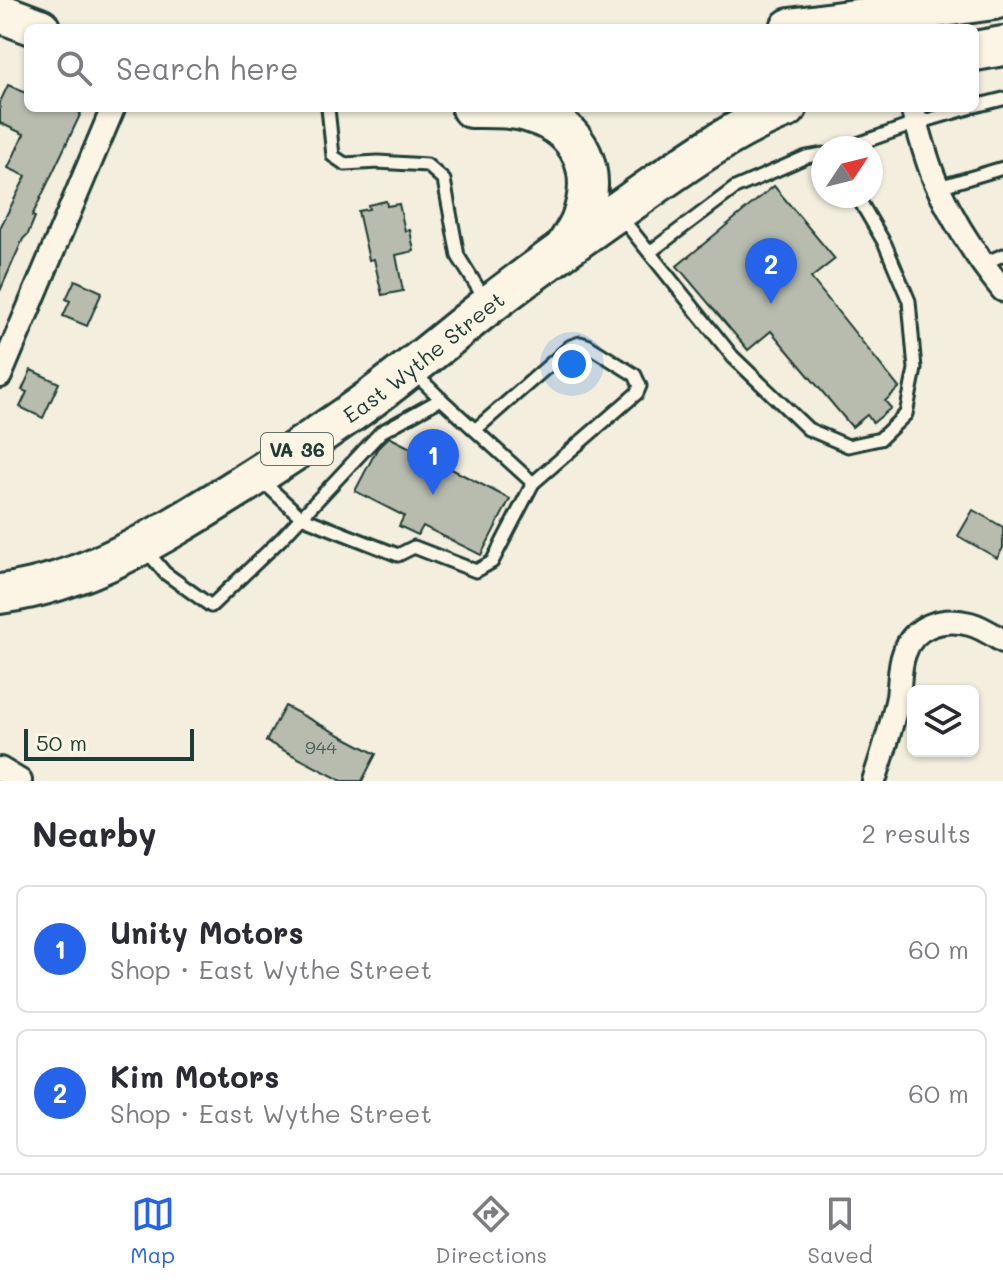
<!DOCTYPE html>
<html lang="en">
<head>
<meta charset="utf-8">
<style>
  body { margin:0; font-family:Mali,sans-serif; background:#f2f2f3; color:#2b2b33 }
  .controls { position:absolute; right:24px; bottom:24px; display:grid; overflow:hidden; border-radius:12px; box-shadow:0 2px 6px #0004 }
  .controls button { width:72px; height:72px; display:grid; place-items:center; padding:0; border:0; border-bottom:2px solid #e1e1e2; background:#fff; color:#2b2b33; font:40px sans-serif }
  .compass { position:absolute; left:811px; top:136px; width:72px; height:72px; border-radius:50%; background:#fff; box-shadow:0 2px 6px #0004; rotate:55deg }
  .scale { position:absolute; left:24px; bottom:20px; width:170px; box-sizing:border-box; padding-left:8px; border:4px solid #1f3d34; border-top:0; font-size:22px; line-height:28px; white-space:nowrap; color:#1f3d34; -webkit-text-stroke:6px #fcf5e5; paint-order:stroke }
  .you { position:absolute; left:572px; top:364px; width:28px; height:28px; margin:-20px; border:6px solid #fff; border-radius:50%; background:#1a73e8; box-shadow:0 0 0 12px #1a73e833 }
  .badge { display:grid; place-items:center; width:52px; height:52px; border-radius:50%; background:#2563eb; color:#fff; font-size:26px; font-weight:700 }
  .pin { position:absolute; translate:-50% -66px; filter:drop-shadow(0 2px 4px #0008) }
  .pin::after { content:''; position:absolute; top:42px; width:28px; height:24px; background:inherit; clip-path:polygon(0 0,100% 0,50% 100%) }
  .list { margin:0; padding:0; list-style:none }
  h2 { display:flex; justify-content:space-between; align-items:center; height:104px; margin:0; padding:0 32px; font-size:34px }
  h2 small { font-size:26px; font-weight:400; color:#7c7c81 }
  .list li { display:grid; grid-template-columns:52px 1fr auto; gap:24px; align-items:center; box-sizing:border-box; height:128px; margin:0 16px 16px; padding:0 16px; border:2px solid #e1e1e2; border-radius:12px }
  .list b { display:block; font-size:30px; white-space:nowrap }
  .list p { margin:0; font-size:26px; white-space:nowrap; color:#7c7c81 }
  .list em { font-size:26px; font-style:normal; color:#7c7c81 }
  .icon { flex:none; width:44px; height:44px; fill:none; stroke:currentColor; stroke-width:2; stroke-linecap:round; stroke-linejoin:round }
  .map { position:relative; flex:none; width:1003px; height:781px; overflow:hidden }
  .search { position:absolute; background:#fff; box-shadow:0 2px 6px #0004; left:24px; right:24px; top:24px; height:88px; display:flex; align-items:center; gap:20px; box-sizing:border-box; padding:0 28px; border-radius:12px; color:#7c7c81; font-size:30px }
  .sheet { height:392px; background:#fff }
  nav { display:flex; justify-content:space-around; align-items:center; box-sizing:border-box; height:112px; border-top:2px solid #e1e1e2; background:#fff; font-size:22px; color:#7c7c81 }
  nav a { display:grid; justify-items:center; gap:4px }
  nav .on { color:#2563eb }
  .map>svg:first-child { display:block }
  .building { fill:#b8bcae; stroke:#1f3d34; stroke-width:2 }
  .lines { fill:none; stroke-linecap:round; stroke-linejoin:round }
  .lane-casing { stroke:#1f3d34; stroke-width:17 }
  .street-casing { stroke:#1f3d34; stroke-width:28 }
  .highway-casing { stroke:#1f3d34; stroke-width:44 }
  .lane { stroke:#fcf5e5; stroke-width:11 }
  .street { stroke:#fcf5e5; stroke-width:22 }
  .highway { stroke:#fcf5e5; stroke-width:38 }
  .labels { text-anchor:middle; dominant-baseline:central; stroke-width:7; stroke-linejoin:round; paint-order:stroke }
  .number-label { font-size:18px; fill:#455d52 }
  .shield { fill:#fcf5e5; stroke:#617469; stroke-width:2 }
  .shield-label { font-size:20px; font-weight:bold; fill:#1f3d34 }
  .street-label { font-size:22px; fill:#1f3d34; stroke:#fcf5e5 }
</style>
</head>
<body>
<div class="map">
<svg width="1003" height="781" viewBox="0 0 1003 781">
  <rect width="100%" height="100%" fill="#f3eede"/>
  <filter id="ink" filterUnits="userSpaceOnUse"><feTurbulence type="fractalNoise" baseFrequency=".0125" numOctaves="2"/><feDisplacementMap in="SourceGraphic" scale="16" xChannelSelector="R" yChannelSelector="G"/><feConvolveMatrix kernelMatrix="1 2 1 2 8 2 1 2 1" color-interpolation-filters="sRGB"/></filter>
  <g filter="url(#ink)">
    <g class="building">
      <path d="M8,85L28,94V108H70L81,113L32,216L35,217L28,234L23,239L0,291V228L26,176L8,168L24,134L0,123V102Z"/>
      <path d="M774,186L835,259L811,278L899,388L885,401L891,408L873,423L867,415L852,427L771,331L748,350L677,266Z"/>
      <path d="M386,201L387,206L399,204L405,231L410,230L414,251L396,255L403,291L382,295L374,259L369,260L358,211L369,209L368,205Z"/>
      <path d="M75,280L102,292L87,326L63,316L70,301L66,299Z"/>
      <path d="M31,370L59,383L43,418L20,407L27,392L22,390Z"/>
      <path d="M389,437L510,499L481,555L423,526L418,535L399,526L404,516L355,491L377,449Z"/>
      <path d="M973,510L1003,527V548L997,558L958,536Z"/>
      <path d="M285,706L376,754L362,781H342L266,741Z"/>
    </g>
    <g class="lines">
      <defs>
        <g id="lane">
          <path d="M975,106L1003,99"/>
          <path d="M328,108L333,156L345,164L378,162L427,165L444,180L458,256L486,301"/>
          <path d="M846,148L917,123L969,108"/>
          <path d="M939,187L1003,168"/>
          <path d="M620,216L733,357L808,429L848,446L880,439L906,414L915,369L909,301L885,244L857,196"/>
          <path d="M650,252L735,188L806,157L823,154"/>
          <path d="M982,264L1003,255"/>
          <path d="M475,430L571,346L580,343L587,345L635,375L640,386L637,393L533,483"/>
          <path d="M260,479L301,517L398,555L414,547L476,571L492,562L533,483L441,399"/>
          <path d="M145,549L165,573L211,606L281,539L381,432L441,399L413,372"/>
        </g>
        <g id="street">
          <path d="M912,108C920,133 926,161 937,185C954,223 977,258 1003,290"/>
          <path d="M0,376L113,108"/>
          <path d="M0,769L20,781"/>
          <path d="M874,781C883,753 892,726 898,697C900,683 899,667 904,654C913,625 943,617 970,624C982,627 993,635 1003,641"/>
        </g>
        <g id="highway">
          <path d="M0,13L40,28"/>
          <path d="M790,28L994,0"/>
          <path d="M975,51L1003,46"/>
          <path d="M471,108C491,108 513,107 533,114C581,129 599,172 581,219C578,228 571,237 566,246"/>
          <path id="s1" d="M0,594C85,583 159,537 231,492C271,467 312,440 352,412C398,380 441,343 485,308C533,271 582,236 632,201C681,167 731,129 787,108"/>
        </g>
      </defs>
      <use href="#lane" class="lane-casing"/>
      <use href="#street" class="street-casing"/>
      <use href="#highway" class="highway-casing"/>
      <use href="#lane" class="lane"/>
      <use href="#street" class="street"/>
      <use href="#highway" class="highway"/>
    </g>
  </g>
  <g class="labels">
    <g class="number-label">
      <text x="321" y="747">944</text>
    </g>
    <rect class="shield" x="261" y="433" width="72" height="32" rx="6"/>
    <g class="shield-label">
      <text x="297" y="449">VA 36</text>
    </g>
    <g class="street-label">
      <text stroke="none"><textPath href="#s1" startOffset="490">East Wythe Street</textPath></text>
    </g>
  </g>
</svg>
<div class="controls">
<button><svg class="icon" aria-label="layers" viewBox="0 0 24 24"><path d="M12 4l9 5-9 5-9-5zM3 14l9 5 9-5"/></svg></button>
</div>
<svg class="compass" viewBox="-18 -18 36 36"><path d="M0-13l5 13h-10z" fill="#e53935"/><path d="M0 13l5-13h-10z" fill="#7c7c81"/></svg>
<div class="scale">50 m</div>
<div class="you"></div>
<div class="pin badge" style="left:433px;top:495px">1</div>
<div class="pin badge" style="left:771px;top:304px">2</div>
<div class="search"><svg class="icon" aria-label="search" viewBox="0 0 24 24"><circle cx="10" cy="10" r="6"/><path d="M15 15l6 6"/></svg>Search here</div>
</div>
<section class="sheet">
<h2>Nearby<small>2 results</small></h2>
<ul class="list">
<li><span class="badge">1</span><div><b>Unity Motors</b><p>Shop · East Wythe Street</p></div><em>60 m</em></li>
<li><span class="badge">2</span><div><b>Kim Motors</b><p>Shop · East Wythe Street</p></div><em>60 m</em></li>
</ul>
</section>
<nav>
<a class="on"><svg class="icon" aria-label="map" viewBox="0 0 24 24"><path d="M3 6l6-2 6 2 6-2v14l-6 2-6-2-6 2zM9 4v14M15 6v14"/></svg>Map</a>
<a><svg class="icon" aria-label="directions" viewBox="0 0 24 24"><path d="M12 3l9 9-9 9-9-9zM9 14v-3h6M13 9l2 2-2 2"/></svg>Directions</a>
<a><svg class="icon" aria-label="saved" viewBox="0 0 24 24"><path d="M7 4h10v16l-5-4-5 4z"/></svg>Saved</a>
</nav>
</body>
</html>
